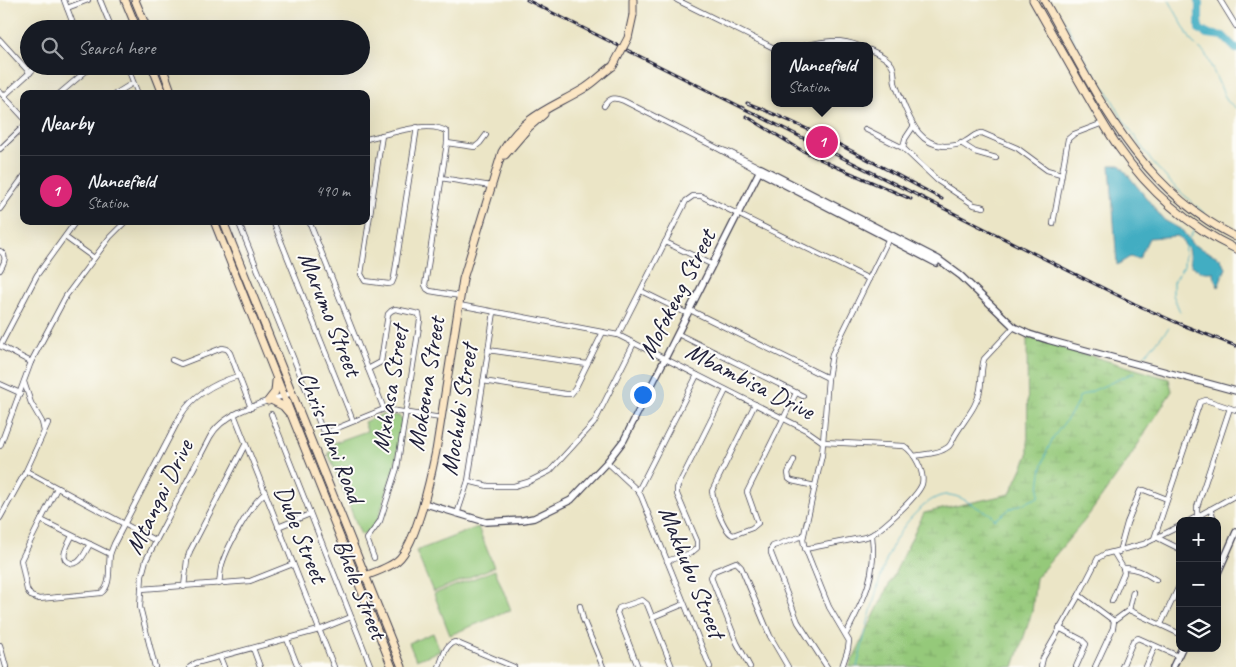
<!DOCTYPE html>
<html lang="en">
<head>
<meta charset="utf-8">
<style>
  body { margin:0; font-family:Caveat,sans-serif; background:#20242c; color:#f1f3f6 }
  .controls { position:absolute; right:15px; bottom:15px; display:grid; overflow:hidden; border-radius:10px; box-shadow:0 5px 20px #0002 }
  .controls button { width:45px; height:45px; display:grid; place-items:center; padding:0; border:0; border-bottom:1px solid #363941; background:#171b24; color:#f1f3f6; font:25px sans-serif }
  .you { position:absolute; left:642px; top:394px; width:18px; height:18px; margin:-12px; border:4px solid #fff; border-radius:50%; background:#1a73e8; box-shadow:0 0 0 8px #1a73e833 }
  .badge { display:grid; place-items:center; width:32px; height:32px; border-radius:50%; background:#db2777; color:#fff; font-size:16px; font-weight:700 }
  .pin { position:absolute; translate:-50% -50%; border:2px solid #fff; box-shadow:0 1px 5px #0006 }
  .popup { position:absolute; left:771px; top:42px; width:102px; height:65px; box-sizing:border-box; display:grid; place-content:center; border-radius:10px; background:#171b24; filter:drop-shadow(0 1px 4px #0005); font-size:16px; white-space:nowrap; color:#9ea1a6 }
  .popup b { font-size:19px; color:#f1f3f6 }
  .popup::after { content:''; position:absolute; left:50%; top:100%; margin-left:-10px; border:10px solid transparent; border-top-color:#171b24 }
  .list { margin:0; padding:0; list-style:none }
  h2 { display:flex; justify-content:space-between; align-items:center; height:65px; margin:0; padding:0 20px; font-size:21px }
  h2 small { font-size:16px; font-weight:400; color:#9ea1a6 }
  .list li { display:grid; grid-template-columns:32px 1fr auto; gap:15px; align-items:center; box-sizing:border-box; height:70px; padding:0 20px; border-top:1px solid #363941 }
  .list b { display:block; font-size:19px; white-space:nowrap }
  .list p { margin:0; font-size:16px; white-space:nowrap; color:#9ea1a6 }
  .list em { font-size:16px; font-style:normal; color:#9ea1a6 }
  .icon { flex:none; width:28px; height:28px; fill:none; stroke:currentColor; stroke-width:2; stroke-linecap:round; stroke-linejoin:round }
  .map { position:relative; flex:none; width:1236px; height:667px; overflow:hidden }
  .search { position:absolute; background:#171b24; box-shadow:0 5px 20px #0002; left:20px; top:20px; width:350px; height:55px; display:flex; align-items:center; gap:12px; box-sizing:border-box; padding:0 18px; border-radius:28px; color:#9ea1a6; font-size:19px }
  .panel { position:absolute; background:#171b24; box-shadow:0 5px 20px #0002; left:20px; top:90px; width:350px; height:135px; border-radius:10px }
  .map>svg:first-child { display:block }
  .wetland { fill:url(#wetland-marsh); stroke:#5c765a }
  .garden { fill:#95c97a; stroke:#5c765a }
  .water { fill:#43adc2; stroke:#32687e }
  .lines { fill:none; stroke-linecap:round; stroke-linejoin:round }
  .stream { stroke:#43adc2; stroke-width:1 }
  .river { stroke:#43adc2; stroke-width:8 }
  .minor-casing { stroke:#403f50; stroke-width:6 }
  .tertiary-casing { stroke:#403f50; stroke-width:8 }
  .secondary-casing { stroke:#403f50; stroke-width:9 }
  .minor { stroke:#fff; stroke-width:4.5 }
  .tertiary { stroke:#fff; stroke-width:5.5 }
  .secondary { stroke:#fbe6c4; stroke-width:7 }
  .rail-casing { stroke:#22223b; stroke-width:3 }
  .rail { stroke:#fdfcf7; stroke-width:1; stroke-dasharray:4; stroke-linecap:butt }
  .secondary-bridge-casing { stroke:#403f50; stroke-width:9; stroke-linecap:butt }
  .secondary-bridge { stroke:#fbe6c4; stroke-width:7 }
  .labels { text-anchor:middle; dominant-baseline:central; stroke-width:4; stroke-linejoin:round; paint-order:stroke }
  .street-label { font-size:25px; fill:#22223b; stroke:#fdfcf7 }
</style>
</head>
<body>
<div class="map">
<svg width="1236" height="667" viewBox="0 0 1236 667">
  <defs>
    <pattern id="wetland-marsh" width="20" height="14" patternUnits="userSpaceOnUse" patternTransform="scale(1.25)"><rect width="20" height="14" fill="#95c97a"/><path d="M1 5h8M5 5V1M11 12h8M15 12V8" fill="none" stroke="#80ac6a"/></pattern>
  </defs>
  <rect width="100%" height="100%" fill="#fdfcf7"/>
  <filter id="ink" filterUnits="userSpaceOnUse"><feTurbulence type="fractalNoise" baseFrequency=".02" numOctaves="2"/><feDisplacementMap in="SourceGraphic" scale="10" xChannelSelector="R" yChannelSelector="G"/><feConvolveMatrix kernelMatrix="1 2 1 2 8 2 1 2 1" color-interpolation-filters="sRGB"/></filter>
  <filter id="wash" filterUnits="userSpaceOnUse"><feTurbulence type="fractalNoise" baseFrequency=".0096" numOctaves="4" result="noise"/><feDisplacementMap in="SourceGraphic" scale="20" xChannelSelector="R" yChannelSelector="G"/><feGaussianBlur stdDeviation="1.12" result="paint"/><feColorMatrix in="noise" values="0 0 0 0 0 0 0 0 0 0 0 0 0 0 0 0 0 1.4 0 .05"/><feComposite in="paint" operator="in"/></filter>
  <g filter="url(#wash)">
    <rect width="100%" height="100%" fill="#ebe5c6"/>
    <path class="wetland" d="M1027,337L1169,379L1172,391L1126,463L1085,520L1036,578L1032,612L1014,667H849L924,513L1010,494L1028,455Z"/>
    <g class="garden">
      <path d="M56,18L65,28L45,29Z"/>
      <path d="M381,415L399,416L402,420L396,461L378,520L370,530L361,535L328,453L335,449L333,443L367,431L364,422Z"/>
      <path d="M478,527L494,567L433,592L416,551Z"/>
      <path d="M495,570L511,610L450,635L434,594Z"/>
      <path d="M433,633L440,651L416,660L409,643Z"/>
    </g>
    <path class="water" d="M1110,165H1120L1164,220L1182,230L1192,244L1220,258L1226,268L1218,287L1213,272H1202L1191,265L1188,249L1178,236L1149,238L1139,259L1130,257L1117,265Z"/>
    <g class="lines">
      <g class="stream">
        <path d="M1048,0L1067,25L1079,52L1108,92L1122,118L1152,162L1173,185L1205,214"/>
        <path d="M1169,0L1192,42L1205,53L1227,101L1236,108"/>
        <path d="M1188,240L1194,230"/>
        <path d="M1180,312L1173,295V282L1184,266L1185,245"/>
        <path d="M1141,359L1169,328"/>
        <path d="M857,667C862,646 867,625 873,604C883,566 893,529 926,504C932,499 941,494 950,495C966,497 977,510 991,514L995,520L1010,509L1039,497C1039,476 1043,455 1054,437C1063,422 1074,414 1079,397L1135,372"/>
      </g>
      <path class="river" d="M1199,0V29L1207,34L1223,36L1236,49"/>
    </g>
  </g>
  <g filter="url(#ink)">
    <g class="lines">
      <defs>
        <g id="minor">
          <path d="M64,0L75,29"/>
          <path d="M100,0L112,29"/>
          <path d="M677,0L774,48"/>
          <path d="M1220,0L1236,26"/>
          <path d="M67,8L88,0"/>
          <path d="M0,40L30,73"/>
          <path d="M803,46C823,41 839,38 859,46"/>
          <path d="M870,50C878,54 887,57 892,65C895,71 894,77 895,83C898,92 902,100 905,108C913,126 921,144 944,146C950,146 961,145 966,141C972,138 975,133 982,133L1017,148L1047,170L1061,174"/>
          <path d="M127,66L138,94"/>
          <path d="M0,92L24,118"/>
          <path d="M59,94L92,66"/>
          <path d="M115,94L133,83"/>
          <path d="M4,96L37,66"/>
          <path d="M604,106C610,97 614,97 624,101L719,149L759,171"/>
          <path d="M913,127L905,139L903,148L938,181L974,205L984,207"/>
          <path d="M865,129L903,148"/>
          <path d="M382,135L361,274L365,281L389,284L392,283L394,278L417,127"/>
          <path d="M366,139C386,135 430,119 447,132V143L425,285L427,289L430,291L460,296"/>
          <path d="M447,143L475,147L480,143L486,135"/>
          <path d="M961,143L975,152L996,158"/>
          <path d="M0,149L24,126"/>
          <path d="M720,149L731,153L761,168"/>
          <path d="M441,178L491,186"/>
          <path d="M0,209L24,176"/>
          <path d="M238,221L322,429L330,431L384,409L441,418"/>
          <path d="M273,221L353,421"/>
          <path d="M309,221L384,409"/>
          <path d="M1053,224L1068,139L1074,134L1103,123"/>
          <path d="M65,237L94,258"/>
          <path d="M665,242L713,265"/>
          <path d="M0,251C8,256 4,263 0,270"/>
          <path d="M641,291L688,314"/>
          <path d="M459,305L618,335L806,430L823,442"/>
          <path d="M690,310L828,378"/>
          <path d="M678,334L803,396"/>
          <path d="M618,335L686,201L693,196H701L869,279"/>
          <path d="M0,346L37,275L76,221"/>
          <path d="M0,346L31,362"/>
          <path d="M488,350L587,364"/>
          <path d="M172,360L181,364L222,348L227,349L230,353L251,408"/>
          <path d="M368,369L381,362L388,314L391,311L395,309L419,314L420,320L397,468L380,521L367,539L374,558"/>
          <path d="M483,381L566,394H571L575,389L603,332"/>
          <path d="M24,382L31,403L42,422L44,431"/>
          <path d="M0,384L20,393"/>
          <path d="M755,404L712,491C713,500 724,532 733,535L752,528L758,523L747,492L796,393"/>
          <path d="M234,414L334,667"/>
          <path d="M271,414L371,667"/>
          <path d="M0,446L31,362L66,296L110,237L126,221"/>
          <path d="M914,456C924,454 939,454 948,447C952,444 953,438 956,434C964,420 977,407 980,390C982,379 981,369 984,359L1014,327"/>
          <path d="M794,460L788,473L789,479L792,481L815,486"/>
          <path d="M607,462L638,491L641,496L710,667"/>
          <path d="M26,471L156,541"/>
          <path d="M468,481L488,486H514L528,482L550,471L594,423L634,343"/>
          <path d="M57,488L21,560L27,590L31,596L39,599L101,593C112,586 108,566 110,555C111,551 113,547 114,544L181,415C194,394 215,383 238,376"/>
          <path d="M638,491L697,375"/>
          <path d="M1210,509L1215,521"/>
          <path d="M457,514L468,481L494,312"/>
          <path d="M1197,516V507L1230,408"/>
          <path d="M0,518L26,471L48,423"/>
          <path d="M41,520L110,554"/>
          <path d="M1189,521L1236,495"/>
          <path d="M278,527L310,514"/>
          <path d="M72,536C69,543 57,560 71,563C73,564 77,563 79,561C83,558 87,549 90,544"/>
          <path d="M803,536L773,546L771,549V553L798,622L827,667"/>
          <path d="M1158,538L1180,549"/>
          <path d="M1154,539L1200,402L1206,400L1236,410"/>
          <path d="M805,549L866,537C878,534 918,496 922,484C925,472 914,452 904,446L823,442"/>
          <path d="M1119,552L1127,523L1140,491L1144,490L1167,499"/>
          <path d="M667,561L691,553L697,548V541L677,494V488L726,390"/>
          <path d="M1123,568C1136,567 1146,574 1156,580"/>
          <path d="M219,584C220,579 220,573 221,568C225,550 250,505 265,493"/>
          <path d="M184,587L187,560L190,551L245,445"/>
          <path d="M141,589L250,581L293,564"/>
          <path d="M1079,595L1114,621"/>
          <path d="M1112,601L1124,573L1123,568L1114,553"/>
          <path d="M580,606L583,619L603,667"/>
          <path d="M1129,610L1180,634"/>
          <path d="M653,617L684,604"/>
          <path d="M1161,624L1180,584"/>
          <path d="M1059,628L1082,640L1086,644L1076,667"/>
          <path d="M846,634C864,599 877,576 872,535"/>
          <path d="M287,639L298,667"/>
          <path d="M0,645L6,667"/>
          <path d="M253,648L260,667"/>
          <path d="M220,657L224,667"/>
          <path d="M155,667L140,607L142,575L146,560L210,437C224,411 266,402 292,393"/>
          <path d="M190,667L196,663L319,630L351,617"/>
          <path d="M439,667C443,658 445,644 455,642L514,667"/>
          <path d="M638,667L617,613L619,608L642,600L647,604L672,667"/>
          <path d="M750,667L737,643L711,577L714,571L736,562L741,567L770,636L788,667"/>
          <path d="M842,667L848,649L849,641L829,607L804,545L803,539L822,455L828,378L832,354L889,238"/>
          <path d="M1041,667L1043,658L1079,595L1098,558L1105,554L1144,544L1180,526"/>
          <path d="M1095,667L1113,628L1114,621L1129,610L1133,592"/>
          <path d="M1122,667L1133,641L1138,638L1178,656"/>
          <path d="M1146,667L1155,646"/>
        </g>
        <g id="tertiary">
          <path d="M760,172L936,263"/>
          <path d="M423,503L486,522L523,520L534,518L571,500L607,462L624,440L761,168L938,259L961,276L1014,327L1029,334L1048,340L1236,391"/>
          <path d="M1217,575L1236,532"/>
          <path d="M1173,667L1182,648"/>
        </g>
        <g id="secondary">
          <path d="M125,0L137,29"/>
          <path d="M135,0L147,29"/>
          <path d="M1033,0C1047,25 1062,51 1076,76C1090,100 1103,125 1119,148C1148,190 1189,227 1236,249"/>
          <path d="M1044,0C1096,92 1136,187 1236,237"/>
          <path d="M633,15V0"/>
          <path d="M152,66L163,94"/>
          <path d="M162,66L172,94"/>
          <path d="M505,155L529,127L544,114"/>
          <path d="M214,221L392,667"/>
          <path d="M223,221L402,667"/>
          <path d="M271,400L283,406L289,413"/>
          <path d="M268,401L275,392L276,381"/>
          <path d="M357,579C370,574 387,569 397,561C416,546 431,476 436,451L463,279L502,152C525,114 550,109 585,88C595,82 603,73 613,66"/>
        </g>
      </defs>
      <use href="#minor" class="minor-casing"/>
      <use href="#tertiary" class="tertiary-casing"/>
      <use href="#secondary" class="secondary-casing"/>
      <use href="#minor" class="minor"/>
      <use href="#tertiary" class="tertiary"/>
      <use href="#secondary" class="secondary"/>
      <defs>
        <g id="rail">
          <path d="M527,0L1135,304L1180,324L1236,346"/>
          <path d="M747,103C815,129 878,165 942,199"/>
          <path d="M746,116L801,150L832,165L911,199"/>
        </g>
      </defs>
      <use href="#rail" class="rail-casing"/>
      <use href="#rail" class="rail"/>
      <defs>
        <path id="secondary-bridge" d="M613,66L628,38L633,15"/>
      </defs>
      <use href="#secondary-bridge" class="secondary-bridge-casing"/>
      <use href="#secondary-bridge" class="secondary-bridge"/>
    </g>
  </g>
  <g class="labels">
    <g class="street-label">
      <text transform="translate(677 294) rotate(-63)">Mofokeng Street</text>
      <text transform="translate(330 314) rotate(68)">Marumo Street</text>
      <text transform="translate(750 381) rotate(27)">Mbambisa Drive</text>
      <text transform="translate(426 384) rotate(-81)">Mokoena Street</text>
      <text transform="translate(390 389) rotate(-81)">Mxhasa Street</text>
      <text transform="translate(459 410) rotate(-81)">Mochubi Street</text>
      <text transform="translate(331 437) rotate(68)">Chris Hani Road</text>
      <text transform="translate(159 497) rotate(-64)">Mtangai Drive</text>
      <text transform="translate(301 534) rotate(68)">Dube Street</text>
      <text transform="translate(692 572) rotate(68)">Makhubu Street</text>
      <text transform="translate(360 589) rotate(68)">Bhele Street</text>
    </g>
  </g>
</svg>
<div class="controls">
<button>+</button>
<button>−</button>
<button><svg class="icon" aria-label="layers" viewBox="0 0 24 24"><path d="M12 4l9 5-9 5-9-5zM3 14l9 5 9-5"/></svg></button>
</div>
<div class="you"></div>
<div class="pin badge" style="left:822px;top:142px">1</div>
<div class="popup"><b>Nancefield</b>Station</div>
<div class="search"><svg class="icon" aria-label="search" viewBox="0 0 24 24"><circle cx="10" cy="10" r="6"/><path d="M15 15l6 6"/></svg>Search here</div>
<section class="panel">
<h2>Nearby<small></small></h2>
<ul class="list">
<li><span class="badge">1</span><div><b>Nancefield</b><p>Station</p></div><em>490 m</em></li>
</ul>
</section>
</div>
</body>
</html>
